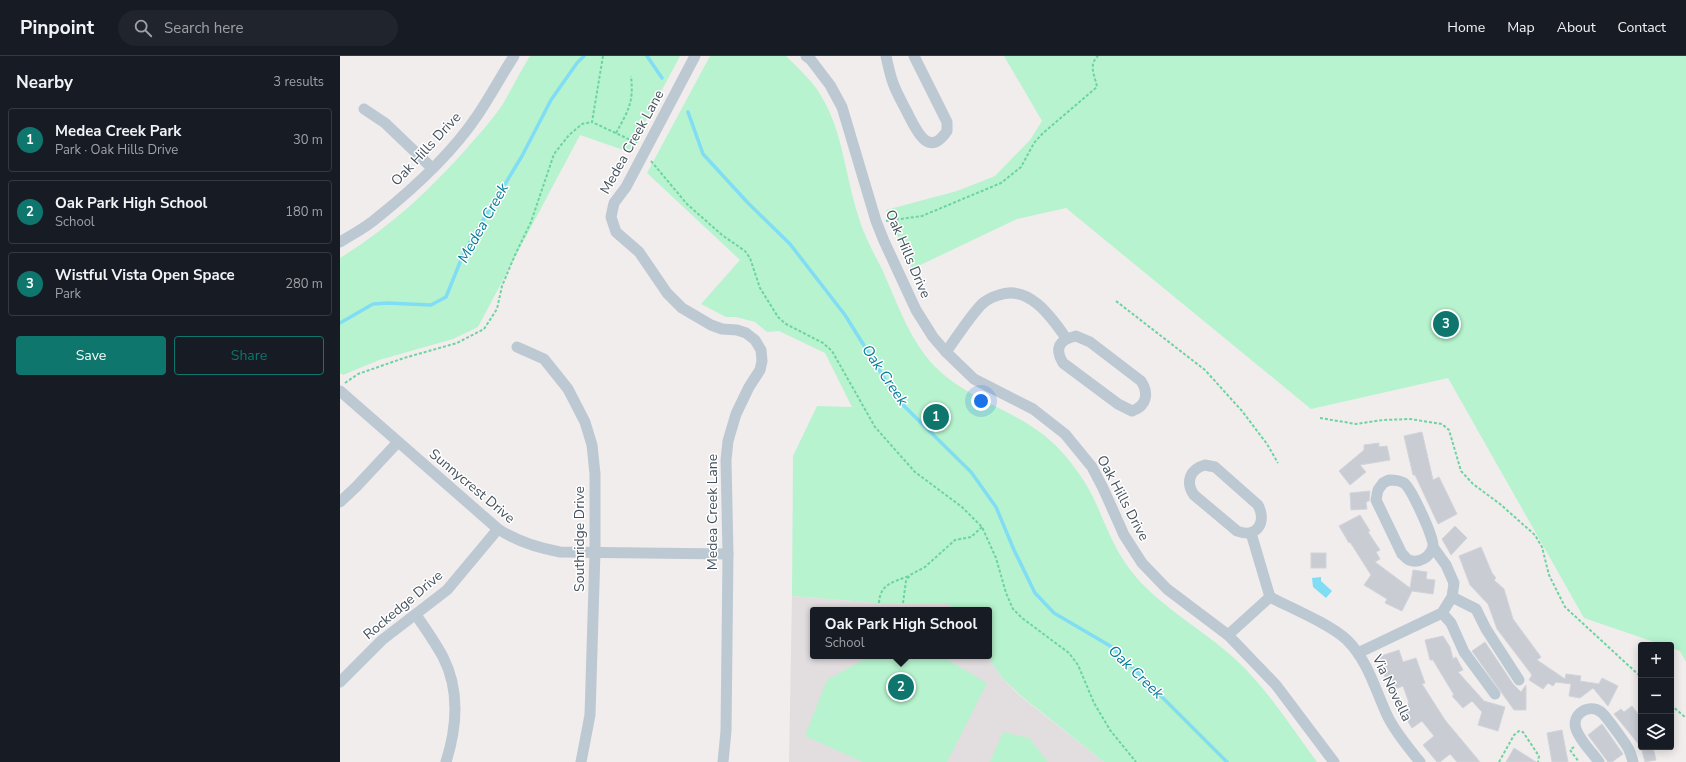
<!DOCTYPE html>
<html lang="en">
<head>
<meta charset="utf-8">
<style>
  body { margin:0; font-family:"Nunito Sans",sans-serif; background:#20242c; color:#f1f3f6 }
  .controls { position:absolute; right:12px; bottom:12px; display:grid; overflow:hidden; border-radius:4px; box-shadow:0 2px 10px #0003 }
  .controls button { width:36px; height:36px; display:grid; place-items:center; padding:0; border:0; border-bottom:1px solid #363941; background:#171b24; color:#f1f3f6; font:20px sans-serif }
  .you { position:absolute; left:641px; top:345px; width:14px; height:14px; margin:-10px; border:3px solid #fff; border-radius:50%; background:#1a73e8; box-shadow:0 0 0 6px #1a73e833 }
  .badge { display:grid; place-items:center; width:26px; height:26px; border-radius:50%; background:#0f766e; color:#fff; font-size:13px; font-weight:700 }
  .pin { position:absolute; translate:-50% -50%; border:2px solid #fff; box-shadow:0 1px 4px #0006 }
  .popup { position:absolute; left:470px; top:551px; width:182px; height:52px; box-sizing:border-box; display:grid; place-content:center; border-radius:4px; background:#171b24; filter:drop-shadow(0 1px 3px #0005); font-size:13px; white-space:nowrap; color:#9ea1a6 }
  .popup b { font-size:15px; color:#f1f3f6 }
  .popup::after { content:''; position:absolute; left:50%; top:100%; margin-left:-8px; border:8px solid transparent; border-top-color:#171b24 }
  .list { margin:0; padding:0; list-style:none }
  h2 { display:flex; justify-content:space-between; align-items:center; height:52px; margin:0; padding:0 16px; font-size:17px }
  h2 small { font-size:13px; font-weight:400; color:#9ea1a6 }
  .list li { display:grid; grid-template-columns:26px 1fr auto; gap:12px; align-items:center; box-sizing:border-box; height:64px; margin:0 8px 8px; padding:0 8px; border:1px solid #363941; border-radius:4px }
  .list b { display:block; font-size:15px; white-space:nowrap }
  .list p { margin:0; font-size:13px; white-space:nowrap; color:#9ea1a6 }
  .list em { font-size:13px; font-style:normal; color:#9ea1a6 }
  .actions { display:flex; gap:8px; padding:12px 16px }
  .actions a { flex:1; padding:9px 0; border:1px solid #0f766e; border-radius:4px; text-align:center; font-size:14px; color:#0f766e }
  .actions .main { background:#0f766e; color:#fff }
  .icon { flex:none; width:22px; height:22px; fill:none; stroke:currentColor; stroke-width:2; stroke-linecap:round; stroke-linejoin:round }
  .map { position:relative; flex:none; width:1346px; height:706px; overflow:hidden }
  header { display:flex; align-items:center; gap:24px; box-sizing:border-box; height:56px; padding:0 20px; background:#171b24; border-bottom:1px solid #363941 }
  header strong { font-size:19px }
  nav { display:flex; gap:22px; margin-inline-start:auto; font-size:14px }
  .search { width:280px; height:36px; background:#20242c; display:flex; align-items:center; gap:10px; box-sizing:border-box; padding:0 14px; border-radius:22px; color:#9ea1a6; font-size:15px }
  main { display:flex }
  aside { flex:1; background:#171b24 }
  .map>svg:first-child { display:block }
  .education { fill:#e2dedf }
  .green { fill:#b7f3ce }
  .water { fill:#80ddf4 }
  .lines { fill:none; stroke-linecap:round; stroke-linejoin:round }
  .stream { stroke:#80ddf4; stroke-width:3.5 }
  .building { fill:#c9cdd3; stroke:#d1d4da }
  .path { stroke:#6cd4a0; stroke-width:2; stroke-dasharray:3 2; stroke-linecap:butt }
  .street { stroke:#bdc9d2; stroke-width:11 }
  .labels { text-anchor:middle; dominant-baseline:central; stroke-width:3; stroke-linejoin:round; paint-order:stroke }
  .street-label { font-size:14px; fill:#44515d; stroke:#fff }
  .water-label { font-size:15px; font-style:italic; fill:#037d9c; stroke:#fff }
</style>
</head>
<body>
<header>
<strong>Pinpoint</strong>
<div class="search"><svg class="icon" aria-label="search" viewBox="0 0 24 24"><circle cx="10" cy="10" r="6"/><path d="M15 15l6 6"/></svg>Search here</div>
<nav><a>Home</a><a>Map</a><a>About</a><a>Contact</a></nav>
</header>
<main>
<aside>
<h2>Nearby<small>3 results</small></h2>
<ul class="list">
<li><span class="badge">1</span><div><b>Medea Creek Park</b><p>Park · Oak Hills Drive</p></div><em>30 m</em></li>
<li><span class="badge">2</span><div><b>Oak Park High School</b><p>School</p></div><em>180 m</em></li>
<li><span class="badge">3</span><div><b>Wistful Vista Open Space</b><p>Park</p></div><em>280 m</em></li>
</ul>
<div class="actions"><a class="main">Save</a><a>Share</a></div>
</aside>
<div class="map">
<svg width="1346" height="706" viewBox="0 0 1346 706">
  <rect width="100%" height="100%" fill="#f1eded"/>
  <path class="education" d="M452,540L539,547L609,548L614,554H473V600H647L663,623L679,639L764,706H449Z"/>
  <g class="green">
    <path d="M190,0H340L289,96L240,79L138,271L113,283L39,304L3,319L0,317V202C49,172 90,134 128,91C140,77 153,63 163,48C172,32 180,16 190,0Z"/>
    <path d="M370,0H446C460,14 475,27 484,45C503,79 506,122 518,159C523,177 533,196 542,213C555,242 566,274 585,299C617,342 674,351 712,386C728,401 743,421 753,441C766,469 775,497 796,521C824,553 863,574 894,602C927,632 951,671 977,706H764L680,639L663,623L647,600H649V554H614L609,548L539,547L452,540L453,400L477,350L512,351L485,297L439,275L427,276L415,266L396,261H386L361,248L400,204L307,117Z"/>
    <path d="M664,0H1346V606L1340,595L1331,592V589H1323L1244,562L1108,322L971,353L726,152L677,163L572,213L546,154L617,135L655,120L690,84L702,65Z"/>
    <path d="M530,600H601L647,627L607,706H523L465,680L487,624Z"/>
    <path d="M663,676L689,682L708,706H650Z"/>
  </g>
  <path class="water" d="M981,521V525L992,535L986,542L973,531L972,522Z"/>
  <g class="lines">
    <g class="stream">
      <path d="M307,0L322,22"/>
      <path d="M348,56L363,98L408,147L450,188L505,259L558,344L631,416L656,451L674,494L695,537L714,557L772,591L887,706"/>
      <path d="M0,267L33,248L47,247L91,249L106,241L125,194L182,100L211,44L237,7L244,0"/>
    </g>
  </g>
  <g class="building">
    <path d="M1082,376L1093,424L1099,421L1117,458L1098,468L1075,419H1073L1064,380Z"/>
    <path d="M1039,387V391L1047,390L1050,404L1020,409L1026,416L1010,429L999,415L1024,394V389Z"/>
    <path d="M1030,435L1029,445L1026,446L1027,453L1011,454L1010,437Z"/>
    <path d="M1020,459L1030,475L1028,476L1040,494L1036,496L1040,503L1035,506L1070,532L1073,514L1087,516L1086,523L1095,524L1093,538L1072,535L1062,555L1045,547L1047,543L1024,529L1031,519L1010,486L1009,487L999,470Z"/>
    <path d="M1115,470L1127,482L1111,499L1102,483Z"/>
    <path d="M1141,491L1152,517L1156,522L1154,524L1164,533L1173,563L1201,601L1197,604L1225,623L1226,618L1241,620L1240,625L1259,628L1262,622L1278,630L1268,650L1253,632L1240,642L1229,640L1231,628L1216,626L1213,630L1208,627L1203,633L1189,624L1192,619L1157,573L1148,548L1130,529L1119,500Z"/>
    <rect x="971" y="497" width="15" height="15"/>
    <path d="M1103,580L1110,591L1113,603L1116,601L1123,614L1118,616L1144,645L1165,651L1158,675L1138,669L1142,656L1132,645L1123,652L1112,640L1114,639L1093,604H1090L1085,584Z"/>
    <path d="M1145,586L1173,628L1181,636L1186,629V654H1174L1132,595Z"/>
    <path d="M1059,594L1063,606L1076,602L1085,627L1082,628L1105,664L1140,706H1117L1110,698L1100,706H1097L1083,689L1094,680L1082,665L1072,672L1060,653L1069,647L1063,630L1050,635L1038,601Z"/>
    <path d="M1292,650L1301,662V691L1274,658L1281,653L1284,656Z"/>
    <path d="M1262,668L1283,698L1272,706H1268L1248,679Z"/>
    <path d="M1222,674L1228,706H1212L1207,677Z"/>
    <path d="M1301,691H1313L1316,704L1305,706Z"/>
    <path d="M1174,692L1196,706H1166Z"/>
  </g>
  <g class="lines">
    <g class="path">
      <path d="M263,0L252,66L297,87"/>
      <path d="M276,77C288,55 294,47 291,20"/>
      <path d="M311,105L347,148L382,179L405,195L410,202L420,232L438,261L446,268L483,287L492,295L535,371L575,416L622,451L642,471L656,502L666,537L673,553L682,562L729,597L738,609L754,647L770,674L796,706"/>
      <path d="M546,165L582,160L661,127L681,111L694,87L703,77L757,31C755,20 748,9 758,0"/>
      <path d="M776,245L865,314L902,355L927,388L938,407"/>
      <path d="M5,327L18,318L64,302L117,287L144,273L157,253L162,230L175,199L191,166L214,98L229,79L242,68L252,66"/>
      <path d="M980,362L1016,368L1043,364L1070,363L1102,368L1109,374L1121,415L1133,428L1160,448L1195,479L1202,491L1209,519L1225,551L1301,621"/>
      <path d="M539,547C540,528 553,526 569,520"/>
      <path d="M563,547L566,525L570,519L585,511L615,484L631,481L642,471"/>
      <path d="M1331,649L1346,662"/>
      <path d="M1234,691L1230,694L1239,706"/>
      <path d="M1159,706L1174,679L1179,675L1183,676L1199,700L1198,706"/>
    </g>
    <g class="street">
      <path d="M355,0L286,131L274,147L271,161L276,176L299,196L327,237L342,252L371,269L382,273L397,274L406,277L415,284L421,294L422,305L420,314L409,331L396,358L388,385L386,404L388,498L386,675L383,706"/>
      <path d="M466,0L471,4L490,29L502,51L536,165L544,185L576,254L593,281L606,296L634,323L693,353L725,378L752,411L763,432L784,479L802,507L827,533L888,579L936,629L994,706"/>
      <path d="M546,0C548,9 550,19 553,27C557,38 563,48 568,58C577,76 589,102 607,75V66L574,0"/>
      <path d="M24,53L45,67L92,112"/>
      <path d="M0,186C13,178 27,171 38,161C73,133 112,97 137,60C150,41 161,20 174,0"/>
      <path d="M736,280L750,286L801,325C809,337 807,350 792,355L778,348L723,307C714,292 719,284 736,280Z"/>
      <path d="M177,291L204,303L228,333L245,366L252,389L255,418V496L250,659L241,706"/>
      <path d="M606,296C617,281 628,263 641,249C646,244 652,241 659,239C689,228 712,262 726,282"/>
      <path d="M0,335L158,473C178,486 197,492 220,496L388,498"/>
      <path d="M865,409L875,411L918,449C927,466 917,483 897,475L854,439C845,426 850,413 865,409Z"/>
      <path d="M1049,424C1054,424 1059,424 1064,427C1071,432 1095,483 1093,491C1090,501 1079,508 1069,504C1066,503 1064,499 1062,498L1036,444L1038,434L1043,427Z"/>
      <path d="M0,446L16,431L58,386"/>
      <path d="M911,477L930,541"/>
      <path d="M930,541C951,552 990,568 1007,584C1028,605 1035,633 1047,659C1055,676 1068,691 1080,706"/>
      <path d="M1112,541L1136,553L1146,573L1179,624"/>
      <path d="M1102,557L1111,567L1124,596L1155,638"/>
      <path d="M76,559C85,572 95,586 103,601C120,634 117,671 106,706"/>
      <path d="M888,579L930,541"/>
      <path d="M1018,597L1102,557L1112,541L1114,527L1106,509L1093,491"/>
      <path d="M0,626L42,584L107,534L158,473"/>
      <path d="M1259,706C1252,696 1240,685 1236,673C1231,658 1249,647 1261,656C1266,660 1287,689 1289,694C1291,698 1292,702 1293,706"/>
    </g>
  </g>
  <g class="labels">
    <g class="street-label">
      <text transform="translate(292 86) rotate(-61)">Medea Creek Lane</text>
      <text transform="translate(86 93) rotate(-47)">Oak Hills Drive</text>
      <text transform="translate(568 198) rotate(67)">Oak Hills Drive</text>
      <text transform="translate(132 430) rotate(40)">Sunnycrest Drive</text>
      <text transform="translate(783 442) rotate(62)">Oak Hills Drive</text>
      <text transform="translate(372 456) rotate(-90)">Medea Creek Lane</text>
      <text transform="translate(239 483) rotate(-90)">Southridge Drive</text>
      <text transform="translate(63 549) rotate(-40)">Rockedge Drive</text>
      <text transform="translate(1052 632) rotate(64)">Via Novella</text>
    </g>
    <g class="water-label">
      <text transform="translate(143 167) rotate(-61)">Medea Creek</text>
      <text transform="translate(545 319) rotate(56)">Oak Creek</text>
      <text transform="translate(796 616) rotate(44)">Oak Creek</text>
    </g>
  </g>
</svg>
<div class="controls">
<button>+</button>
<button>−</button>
<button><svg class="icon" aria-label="layers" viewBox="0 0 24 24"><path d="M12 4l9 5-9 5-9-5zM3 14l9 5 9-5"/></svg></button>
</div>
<div class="you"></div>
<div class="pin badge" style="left:596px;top:361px">1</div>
<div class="pin badge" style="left:561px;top:631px">2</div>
<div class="popup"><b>Oak Park High School</b>School</div>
<div class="pin badge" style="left:1106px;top:268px">3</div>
</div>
</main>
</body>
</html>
